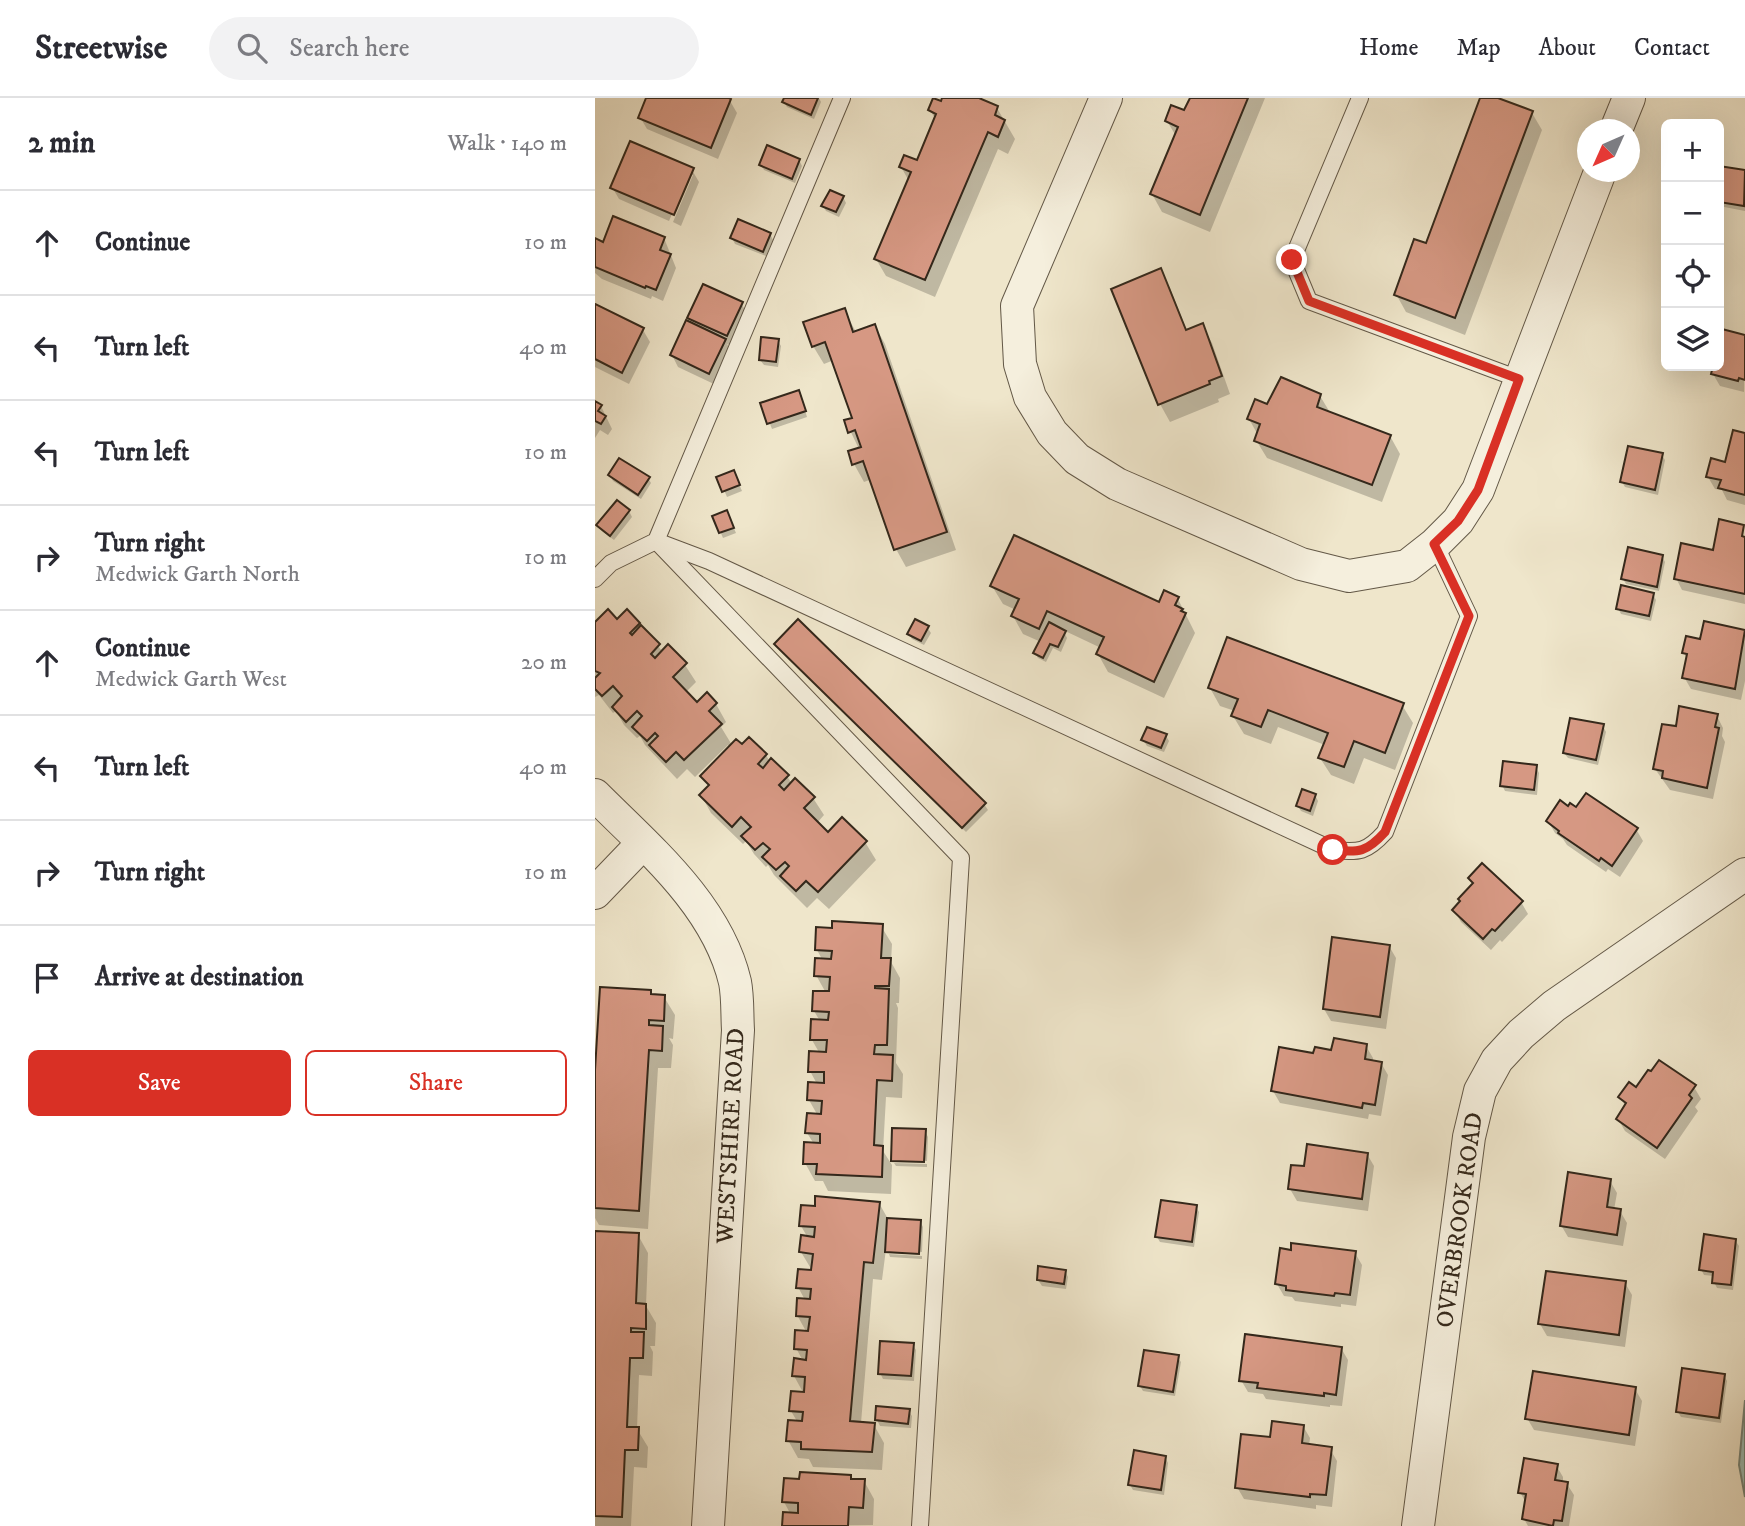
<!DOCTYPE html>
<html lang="en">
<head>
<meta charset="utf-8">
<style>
  body { margin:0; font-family:"IM FELL DW Pica",serif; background:#f2f2f3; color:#2b2b33 }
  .controls { position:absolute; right:21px; top:21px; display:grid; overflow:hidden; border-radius:10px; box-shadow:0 7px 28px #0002 }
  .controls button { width:63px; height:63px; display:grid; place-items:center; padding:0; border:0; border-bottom:2px solid #e1e1e2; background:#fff; color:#2b2b33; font:35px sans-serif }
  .compass { position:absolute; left:982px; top:21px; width:63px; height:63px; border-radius:50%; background:#fff; box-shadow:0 7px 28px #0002; rotate:225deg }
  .stop { position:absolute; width:21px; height:21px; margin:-16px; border:5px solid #d93025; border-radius:50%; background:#fff }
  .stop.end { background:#d93025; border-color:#fff; box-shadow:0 2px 7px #0008 }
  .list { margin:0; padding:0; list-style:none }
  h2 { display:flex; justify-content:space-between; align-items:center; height:91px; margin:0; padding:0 28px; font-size:30px }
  h2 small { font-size:23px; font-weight:400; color:#7c7c81 }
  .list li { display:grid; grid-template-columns:46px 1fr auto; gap:21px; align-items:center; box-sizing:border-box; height:105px; padding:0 28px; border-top:2px solid #e1e1e2 }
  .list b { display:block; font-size:26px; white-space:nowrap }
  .list p { margin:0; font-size:23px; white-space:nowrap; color:#7c7c81 }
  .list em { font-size:23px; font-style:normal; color:#7c7c81 }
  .actions { display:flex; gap:14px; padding:21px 28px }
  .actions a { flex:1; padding:16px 0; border:2px solid #d93025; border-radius:10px; text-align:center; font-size:24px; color:#d93025 }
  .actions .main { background:#d93025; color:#fff }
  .icon { flex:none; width:38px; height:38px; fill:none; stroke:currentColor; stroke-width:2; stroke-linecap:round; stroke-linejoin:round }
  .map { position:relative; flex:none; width:1150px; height:1428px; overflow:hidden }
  header { display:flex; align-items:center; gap:42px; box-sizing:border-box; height:98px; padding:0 35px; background:#fff; border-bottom:2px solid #e1e1e2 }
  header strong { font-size:33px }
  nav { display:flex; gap:38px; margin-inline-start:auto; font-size:24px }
  .search { width:490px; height:63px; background:#f2f2f3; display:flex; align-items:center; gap:18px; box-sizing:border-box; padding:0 24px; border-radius:38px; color:#7c7c81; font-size:26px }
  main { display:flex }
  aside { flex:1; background:#fff }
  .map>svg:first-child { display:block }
  .water { fill:#9abfb8; stroke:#718379; stroke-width:2 }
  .shadow { fill:#0003 }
  .building { fill:#d69883; stroke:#34281b; stroke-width:2 }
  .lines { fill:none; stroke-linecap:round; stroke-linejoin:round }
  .lane-casing { stroke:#635847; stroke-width:18 }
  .street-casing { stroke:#635847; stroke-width:34 }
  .lane { stroke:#f5efdd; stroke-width:16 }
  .street { stroke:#f5efdd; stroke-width:32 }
  .route { stroke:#d93025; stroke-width:9 }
  .labels { text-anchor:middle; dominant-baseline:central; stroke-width:7; stroke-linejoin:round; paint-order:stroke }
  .street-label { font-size:24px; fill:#34281b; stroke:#f5efdd }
</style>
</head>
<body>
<header>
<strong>Streetwise</strong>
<div class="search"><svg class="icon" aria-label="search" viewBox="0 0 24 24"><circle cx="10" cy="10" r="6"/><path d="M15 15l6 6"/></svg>Search here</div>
<nav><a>Home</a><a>Map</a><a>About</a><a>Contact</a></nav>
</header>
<main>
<aside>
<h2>2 min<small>Walk · 140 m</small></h2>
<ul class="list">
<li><svg class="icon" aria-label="ahead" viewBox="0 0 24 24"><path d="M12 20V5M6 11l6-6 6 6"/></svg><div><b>Continue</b></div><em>10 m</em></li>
<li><svg class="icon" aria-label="left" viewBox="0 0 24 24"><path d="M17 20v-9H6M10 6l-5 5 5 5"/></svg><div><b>Turn left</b></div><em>40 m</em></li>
<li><svg class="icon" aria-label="left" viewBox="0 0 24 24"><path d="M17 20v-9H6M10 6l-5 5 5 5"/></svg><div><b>Turn left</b></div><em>10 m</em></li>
<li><svg class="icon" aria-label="right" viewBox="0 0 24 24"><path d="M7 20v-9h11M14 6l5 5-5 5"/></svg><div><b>Turn right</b><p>Medwick Garth North</p></div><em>10 m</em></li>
<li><svg class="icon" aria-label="ahead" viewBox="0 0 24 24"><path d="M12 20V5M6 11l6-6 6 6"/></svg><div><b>Continue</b><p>Medwick Garth West</p></div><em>20 m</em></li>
<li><svg class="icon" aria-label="left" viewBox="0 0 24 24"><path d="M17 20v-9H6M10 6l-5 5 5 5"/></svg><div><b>Turn left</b></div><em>40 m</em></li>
<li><svg class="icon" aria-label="right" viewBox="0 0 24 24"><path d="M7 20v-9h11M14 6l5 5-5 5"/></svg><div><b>Turn right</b></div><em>10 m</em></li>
<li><svg class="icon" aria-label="arrive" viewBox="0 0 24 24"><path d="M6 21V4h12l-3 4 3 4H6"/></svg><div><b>Arrive at destination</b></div></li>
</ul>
<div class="actions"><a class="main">Save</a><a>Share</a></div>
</aside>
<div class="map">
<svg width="1150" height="1428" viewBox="0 0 1150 1428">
  <rect width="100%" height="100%" fill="#efe6cb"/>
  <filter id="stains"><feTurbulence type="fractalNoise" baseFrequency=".00286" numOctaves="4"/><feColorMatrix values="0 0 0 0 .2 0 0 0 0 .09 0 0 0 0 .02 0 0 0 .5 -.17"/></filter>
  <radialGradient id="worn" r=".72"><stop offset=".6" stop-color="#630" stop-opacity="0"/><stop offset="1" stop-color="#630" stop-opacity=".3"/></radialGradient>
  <path class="water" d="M1150,1302V1399L1144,1367Z"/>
  <g class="shadow">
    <path d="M53,0H129L135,3L142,15L123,61L52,31L45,19Z"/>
    <path d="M191,0H224L226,4L219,21L192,9L189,4Z"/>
    <path d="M349,0H380L402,10L420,41L413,56L403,51L340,199L291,178L281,161L314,83L306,69L323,64L341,22L335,12L347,5Z"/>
    <path d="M596,0H670L615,134L567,114L557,96L581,38L572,23L590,15Z"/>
    <path d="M887,0H898L937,15L947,32L870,237L811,214L801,196L832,147Z"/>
    <path d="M204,62L207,68L200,85L169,72L166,67Z"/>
    <path d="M1124,69L1150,73V113L1124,108Z"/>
    <path d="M97,72L104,84L86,128L78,124L98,77H94L74,123L24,101L17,89Z"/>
    <path d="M248,99L251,105L244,119L231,113L228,108Z"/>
    <path d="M175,136L178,142L171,158L140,146L137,140Z"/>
    <path d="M69,140L81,170L68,203L57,198L56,201L7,181L0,175V142L9,146Z"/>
    <path d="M565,172L575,190L592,233L607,227L617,245L635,296L623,301L624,304L575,324L565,306Z"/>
    <path d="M146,205L153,217L139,249L132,246L137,254L121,287L83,269L77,257L98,227L94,220Z"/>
    <path d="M0,208L48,232L55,244L34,286L0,269Z"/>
    <path d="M249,212L261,234L280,228L290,246L361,452L311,469L301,451L277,381L269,384L259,366L264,351L251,324L259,321L239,262L229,266L218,248Z"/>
    <path d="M1128,234L1150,239L1149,294L1125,288L1118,276L1120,268H1124V252Z"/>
    <path d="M183,243L186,248L183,269L169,267L165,262Z"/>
    <path d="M725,298L736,316L795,338L805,356L787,404L672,360L661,342L663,337L654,321L673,308Z"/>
    <path d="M206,299L212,319L177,331L167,306Z"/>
    <path d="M0,305L6,308L17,331L13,337L5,332L0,340Z"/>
    <path d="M1150,337V407L1132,402L1127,392L1120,391L1113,379L1131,366Z"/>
    <path d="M1067,357L1070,362L1063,397L1030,389L1027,384Z"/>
    <path d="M15,377L53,380L56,385L46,401L18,383Z"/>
    <path d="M141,379L147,393L132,399L124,380Z"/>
    <path d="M34,413L37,419L19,442L7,433L4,427Z"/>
    <path d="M119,419H134L141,435L128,440Z"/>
    <path d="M1148,429L1150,506L1087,492L1081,480L1119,454Z"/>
    <path d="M1067,458L1070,464L1064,493L1031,486L1028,481Z"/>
    <path d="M397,488L565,506L583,501L600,535L569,600L513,574L503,556L506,550L468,532L472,540L466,554L458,550L451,564L443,560L440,555L446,544L428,536L418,518L421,512L408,506Z"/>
    <path d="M1058,496L1061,502L1056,523L1026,516L1023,510Z"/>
    <path d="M22,523L44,526L68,554L90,567L101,584L91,594L102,606L112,597L121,606L131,624L126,629L137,647L171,657L175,664L192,678L197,686L218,700L229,717L222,725L233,736L270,744L281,762L234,811L222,800L212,810L179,777L173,767L171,769L159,756L151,743L148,746L116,715L106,697L114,689L107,678L135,650L133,647L100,679L92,671L82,681L50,647L45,638L42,640L29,627L21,613L18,615L4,597L0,599V527Z"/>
    <path d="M1110,525L1150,534V583L1146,602L1096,591L1089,579L1093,562L1089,555L1106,543Z"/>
    <path d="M332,529L336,535L329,547L317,541L314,536Z"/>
    <path d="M185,551L389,706L393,712L371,734Z"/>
    <path d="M615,590L807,607L818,625L800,672L769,660L759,686L736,677L725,660L730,647L683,629L676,646L649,636L638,618L640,613L625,608Z"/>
    <path d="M1122,618L1128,630L1127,638L1130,644L1118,701L1075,692L1060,671L1082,630Z"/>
    <path d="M1008,628L1011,634L1003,667L973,660L969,655Z"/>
    <path d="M571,638L574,643L569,654L552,648L548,642Z"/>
    <path d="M941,669L944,675L942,697L910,693L907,687Z"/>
    <path d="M720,697L723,703L718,718L706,713L703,708Z"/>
    <path d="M974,710L1041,731L1048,743L1025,779L1013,771L1011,774L972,747L968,741L960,735L953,723Z"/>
    <path d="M926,804L933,816L907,844L905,842L896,852L866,824L859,812Z"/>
    <path d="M286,828L297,846L296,864L305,880L304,905H301L303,910L301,965L308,976L307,1000L291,999L288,1053L297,1067L296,1096L233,1093L228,1083H220L210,1065L219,1046L212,1035L223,1018L214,1002L222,986L215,973L225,956L217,942L225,923L219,913L231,895L221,877L228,863L222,852Z"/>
    <path d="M794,848L801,860L791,931L736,923L729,911Z"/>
    <path d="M55,893L57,898L69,899L80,917L78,941L74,940L78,947L76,970H63L53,1131L4,1127L0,1120V1002Z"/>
    <path d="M771,948L778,960V964L786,965L793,977L786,1018L774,1016L773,1021L685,1005L678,993L720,957Z"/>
    <path d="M1099,989L1106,1001L1100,1009L1103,1013L1070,1061L1030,1033L1023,1021L1031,1009L1025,999L1041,991Z"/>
    <path d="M299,1032L330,1033L333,1039L332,1063L298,1061V1064V1062Z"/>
    <path d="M772,1056L779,1068L773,1113L702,1103L695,1091L710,1070Z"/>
    <path d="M299,1065L332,1066V1069L301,1068Z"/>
    <path d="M1015,1083L1022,1095L1019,1112L1025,1113L1032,1125L1028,1148L973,1139L966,1127Z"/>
    <path d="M284,1105L293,1121L325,1123L328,1129L327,1154L293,1152V1155L291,1151L287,1182L278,1181L266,1325L279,1327L289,1345L287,1372L218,1369L214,1361L203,1360L193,1342L203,1325L196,1313L209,1296L199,1278L208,1263L201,1250L212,1235L202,1217L210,1202L203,1189L218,1174L206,1154L213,1140L206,1128Z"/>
    <path d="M601,1109L604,1114L599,1149L565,1144L562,1139Z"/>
    <path d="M0,1135L43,1137L53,1155L51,1208L61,1225L60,1248H55L58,1254L57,1278L44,1277L42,1331L53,1349L52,1370L39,1369L36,1428H0Z"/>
    <path d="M1140,1142L1144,1148L1138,1192L1122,1190L1119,1184V1178L1109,1177L1106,1171Z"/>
    <path d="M760,1155L767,1167L761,1208L746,1206V1209L700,1203L697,1199L689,1198L682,1186Z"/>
    <path d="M294,1156L327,1158V1161L295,1159Z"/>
    <path d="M470,1173L473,1179L471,1191L447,1188L443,1182Z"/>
    <path d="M1030,1185L1037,1197L1030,1249L952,1238L945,1226Z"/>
    <path d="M318,1247L321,1252L319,1283L288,1281L285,1275Z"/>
    <path d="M746,1250L753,1262L747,1308L735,1307V1309L671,1301L668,1296L653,1294L646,1282Z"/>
    <path d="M582,1259L586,1264L580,1298L548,1293L545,1288Z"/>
    <path d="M1129,1277L1132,1283L1126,1325L1086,1319L1083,1314Z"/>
    <path d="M1040,1291L1047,1303L1040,1348L939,1332L932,1320Z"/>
    <path d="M313,1312L317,1318L316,1330L285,1328L282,1322Z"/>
    <path d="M708,1328L715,1340L714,1348L735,1351L742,1363L737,1409L721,1407V1411L649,1401L642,1389L676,1341Z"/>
    <path d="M570,1359L573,1365L569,1397L538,1392L535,1387Z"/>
    <path d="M961,1367L968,1379V1385L972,1386L979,1397L974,1428H933L929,1421L931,1405L925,1394Z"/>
    <path d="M257,1382L269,1383L279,1401L278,1427L189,1428L196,1417L189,1404Z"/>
  </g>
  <g class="building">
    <path d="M51,0H134L136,1L116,50L43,20Z"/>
    <path d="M189,0H223L216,17L187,4Z"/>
    <path d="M338,0L346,3L347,0H384L403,8L400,17L410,22L403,39L393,34L330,182L279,161L316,74L304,69L309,57L322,62L341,16L333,12Z"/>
    <path d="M595,0H653L605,117L555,96L583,29L570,23L576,7L589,12Z"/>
    <path d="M885,0H903L938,13L860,220L799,197L819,141L831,145Z"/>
    <path d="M35,43L99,70L79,117L15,90Z"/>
    <path d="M172,47L205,61L197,81L164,67Z"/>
    <path d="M1124,68L1150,72L1149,108L1124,104Z"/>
    <path d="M235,92L249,98L241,114L226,108Z"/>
    <path d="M18,118L70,139L65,152L76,156L61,192L51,188L50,190L0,169V140L8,144Z"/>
    <path d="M143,121L176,135L168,154L135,140Z"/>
    <path d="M566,170L591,232L608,225L627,278L614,283L615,286L563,307L516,191Z"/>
    <path d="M108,186L148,204L132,238L92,220Z"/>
    <path d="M0,206L49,230L27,275L0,261Z"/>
    <path d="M250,210L258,234L280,226L352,434L299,452L268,363L257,367L253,353L266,349L260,332L253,335L249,322L257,320L230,244L217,249L208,224Z"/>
    <path d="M91,222L131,241L114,276L75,257Z"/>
    <path d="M1127,231L1150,237V282L1144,280L1143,283L1116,276L1118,268H1124V244Z"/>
    <path d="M166,239L184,241L181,264L164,262Z"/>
    <path d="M686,279L726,296L722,309L796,337L777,387L659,343L665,326L652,321L660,301L672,306Z"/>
    <path d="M204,292L211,313L172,326L165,305Z"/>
    <path d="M0,303L7,307L3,313L11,318L6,326L0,323Z"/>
    <path d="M1138,332L1150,335V397L1123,390L1126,382L1111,379L1116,360L1130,364Z"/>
    <path d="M1033,348L1068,355L1060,392L1025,384Z"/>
    <path d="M24,360L55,379L43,397L13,377Z"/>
    <path d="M139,372L145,387L127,394L121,379Z"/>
    <path d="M22,402L35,412L15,438L1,427Z"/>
    <path d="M132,412L139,430L124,435L117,418Z"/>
    <path d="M1124,421L1149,427L1147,438L1150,439V496L1079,481L1086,445L1118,452Z"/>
    <path d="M419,437L564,504L569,492L584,499L580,507L588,511L586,513L591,515L559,584L501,556L509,539L452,513L444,531L416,518L424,501L395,488Z"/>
    <path d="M1033,449L1068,457L1062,489L1026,481Z"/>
    <path d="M1026,487L1059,495L1054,518L1021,511Z"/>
    <path d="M13,511L22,521L32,511L45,525L35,535L37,537L46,527L65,546L56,556L60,560L73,546L92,565L78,579L102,604L112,594L122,605L114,613L127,626L89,662L81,654L71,664L54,647L63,638L60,635L52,643L37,629L47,618L42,613L31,624L17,609L27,598L18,588L7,598L0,591V580L5,575L0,573V524Z"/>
    <path d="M203,521L391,705L367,730L179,546Z"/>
    <path d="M320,521L334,528L326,543L312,536Z"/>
    <path d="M1109,523L1150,532L1140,591L1087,580L1092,556L1087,555L1091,538L1105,541Z"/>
    <path d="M454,524L471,533L463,549L455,546L448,560L438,555Z"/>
    <path d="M632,539L809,605L790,655L759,643L749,669L723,660L733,635L673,612L666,629L636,618L643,601L613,590Z"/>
    <path d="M1084,608L1123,616L1120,629L1124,630L1112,690L1067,680L1068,673L1058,671L1067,626L1081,628Z"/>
    <path d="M975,620L1009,626L1001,662L968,655Z"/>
    <path d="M552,629L572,636L566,650L546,642Z"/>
    <path d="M154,639L172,656L163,666L168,670L176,660L194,677L184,687L189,692L200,680L220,699L209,710L233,734L247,719L272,743L223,794L211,783L201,793L185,778L194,768L190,764L181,772L167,759L175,751L168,745L160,752L146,738L156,729L146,719L137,729L104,697L114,687L105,678L141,641L147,646Z"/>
    <path d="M908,663L942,667L939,692L905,688Z"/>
    <path d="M707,691L721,696L715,713L701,708Z"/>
    <path d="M991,695L1043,730L1017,768L1006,760L1004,763L963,735L964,733L951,723L965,702L973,708L975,705L981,709Z"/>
    <path d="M887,765L928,803L900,833L897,831L888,841L857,812L865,803L863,801L878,785L873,780Z"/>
    <path d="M237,823L288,826L286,860H296L294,888H280V890L294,891L292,947H280L279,956L298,957L297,983L282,982L279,1047L288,1048L287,1079L221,1076L222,1066H208L209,1044L225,1045V1036L210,1035L212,1015L226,1016L227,1003L212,1002L213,984L229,985V974H213L214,953L231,954L232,942H215L216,921L233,922L234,914L217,913L218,893H234L235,879L219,878L220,860L236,861L237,853L220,852L221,829L237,830Z"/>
    <path d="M737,839L795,847L785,919L728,911Z"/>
    <path d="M5,889L56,892V896L70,897L69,923L54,922V927L68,928L67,953L54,952L44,1113L0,1110V972Z"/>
    <path d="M739,940L772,946L770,961L787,964L780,1007L768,1005L767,1010L676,993L684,949L718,955L720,949L736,952Z"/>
    <path d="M1064,962L1101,987L1094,997L1097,1000L1062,1050L1021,1021L1031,1005L1023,999L1034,984L1041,989L1053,972L1056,973Z"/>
    <path d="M297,1030L331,1031L329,1064L296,1063Z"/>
    <path d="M712,1046L773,1055L767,1101L693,1091L696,1067L709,1068Z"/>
    <path d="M973,1074L1016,1081L1012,1109L1026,1111L1022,1137L965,1128Z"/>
    <path d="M220,1098L285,1104L278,1165L269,1164L255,1323L280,1325L277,1354L206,1351V1344L191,1343L193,1322L207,1323L208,1314L194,1313L196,1293L209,1294L210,1279L197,1278L199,1260L211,1262L212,1252L199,1251L200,1232L213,1233L215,1219L201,1218L202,1200L215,1201L216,1191L201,1190L203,1171L216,1172L218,1156L204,1154L206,1137L219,1139L220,1129L204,1128L206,1107L220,1108Z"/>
    <path d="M566,1102L602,1107L597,1144L560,1139Z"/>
    <path d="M292,1120L326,1122L324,1156L290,1154Z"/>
    <path d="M0,1133L44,1135L41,1205L51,1206V1231L36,1230V1234H49L48,1260H35L32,1329H44L43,1352H30L27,1419L0,1418Z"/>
    <path d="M1109,1136L1141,1141L1136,1187L1117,1185L1118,1174L1104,1172Z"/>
    <path d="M696,1145L761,1153L755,1197L740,1195L739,1198L691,1192V1188L680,1186L685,1150L696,1152Z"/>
    <path d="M443,1168L471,1172L469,1186L442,1182Z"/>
    <path d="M951,1173L1031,1183L1024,1237L943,1226Z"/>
    <path d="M650,1236L747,1249L741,1297L729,1295V1298L662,1290L663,1285L644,1283Z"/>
    <path d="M285,1243L319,1245L316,1278L283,1276Z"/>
    <path d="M549,1252L584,1257L578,1294L543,1288Z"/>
    <path d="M1087,1270L1130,1276L1124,1320L1081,1314Z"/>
    <path d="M938,1273L1041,1289L1034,1337L930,1321Z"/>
    <path d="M281,1308L315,1311L313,1326L280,1322Z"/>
    <path d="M677,1323L709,1327L707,1345L737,1349L731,1397L715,1396V1399L640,1390L646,1336L675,1339Z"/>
    <path d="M539,1352L571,1358L566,1392L533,1387Z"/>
    <path d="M929,1360L963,1366L960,1382L973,1384L967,1423L959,1422L958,1428L927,1421L931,1396L923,1395Z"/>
    <path d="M205,1374L256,1377V1381H270L268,1410L254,1409L253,1428H187L188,1414L203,1415V1405L187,1404L189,1380L204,1381Z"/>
  </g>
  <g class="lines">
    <defs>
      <g id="lane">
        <path d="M765,0L697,162L714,203L924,281"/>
        <path d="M61,443L114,463L738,752C764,755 772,754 790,734L874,518L840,446"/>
        <path d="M65,447L366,760L325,1428"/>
        <path d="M0,481L16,465L61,443L247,0"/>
      </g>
      <g id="street">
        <path d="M511,0L422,208L425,266L435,299L457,335L482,361L522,386L706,466L754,478L812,468L840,446L863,423L883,392L1005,74"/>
        <path d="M1021,32L1034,0"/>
        <path d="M0,697C53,750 122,807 140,884C143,899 142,917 143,932L113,1428"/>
        <path d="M0,795L48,745"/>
        <path d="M823,1428L874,1039L885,993L902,962L926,936L959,908L1150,776"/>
      </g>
    </defs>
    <use href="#lane" class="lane-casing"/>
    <use href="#street" class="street-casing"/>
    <use href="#lane" class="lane"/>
    <use href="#street" class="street"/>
  </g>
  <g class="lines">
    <path class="route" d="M697,162L714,203L924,281L883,392L863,423L839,446L874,518L790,734C772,754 764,755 738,752"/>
  </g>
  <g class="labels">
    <g class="street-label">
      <text transform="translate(136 1038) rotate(-87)">WESTSHIRE ROAD</text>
      <text transform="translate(865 1122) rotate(-82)">OVERBROOK ROAD</text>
    </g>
  </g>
  <rect width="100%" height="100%" filter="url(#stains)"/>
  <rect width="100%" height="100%" fill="url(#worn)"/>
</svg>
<div class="controls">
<button>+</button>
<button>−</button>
<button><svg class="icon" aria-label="locate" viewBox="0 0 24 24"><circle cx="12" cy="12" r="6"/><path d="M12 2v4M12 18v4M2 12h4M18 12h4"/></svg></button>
<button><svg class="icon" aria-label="layers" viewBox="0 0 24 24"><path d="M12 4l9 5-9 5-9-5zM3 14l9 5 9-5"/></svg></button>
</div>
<svg class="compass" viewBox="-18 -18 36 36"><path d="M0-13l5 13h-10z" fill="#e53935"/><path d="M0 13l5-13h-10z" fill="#7c7c81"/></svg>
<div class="stop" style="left:738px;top:752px"></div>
<div class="stop end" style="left:697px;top:162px"></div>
</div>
</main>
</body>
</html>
